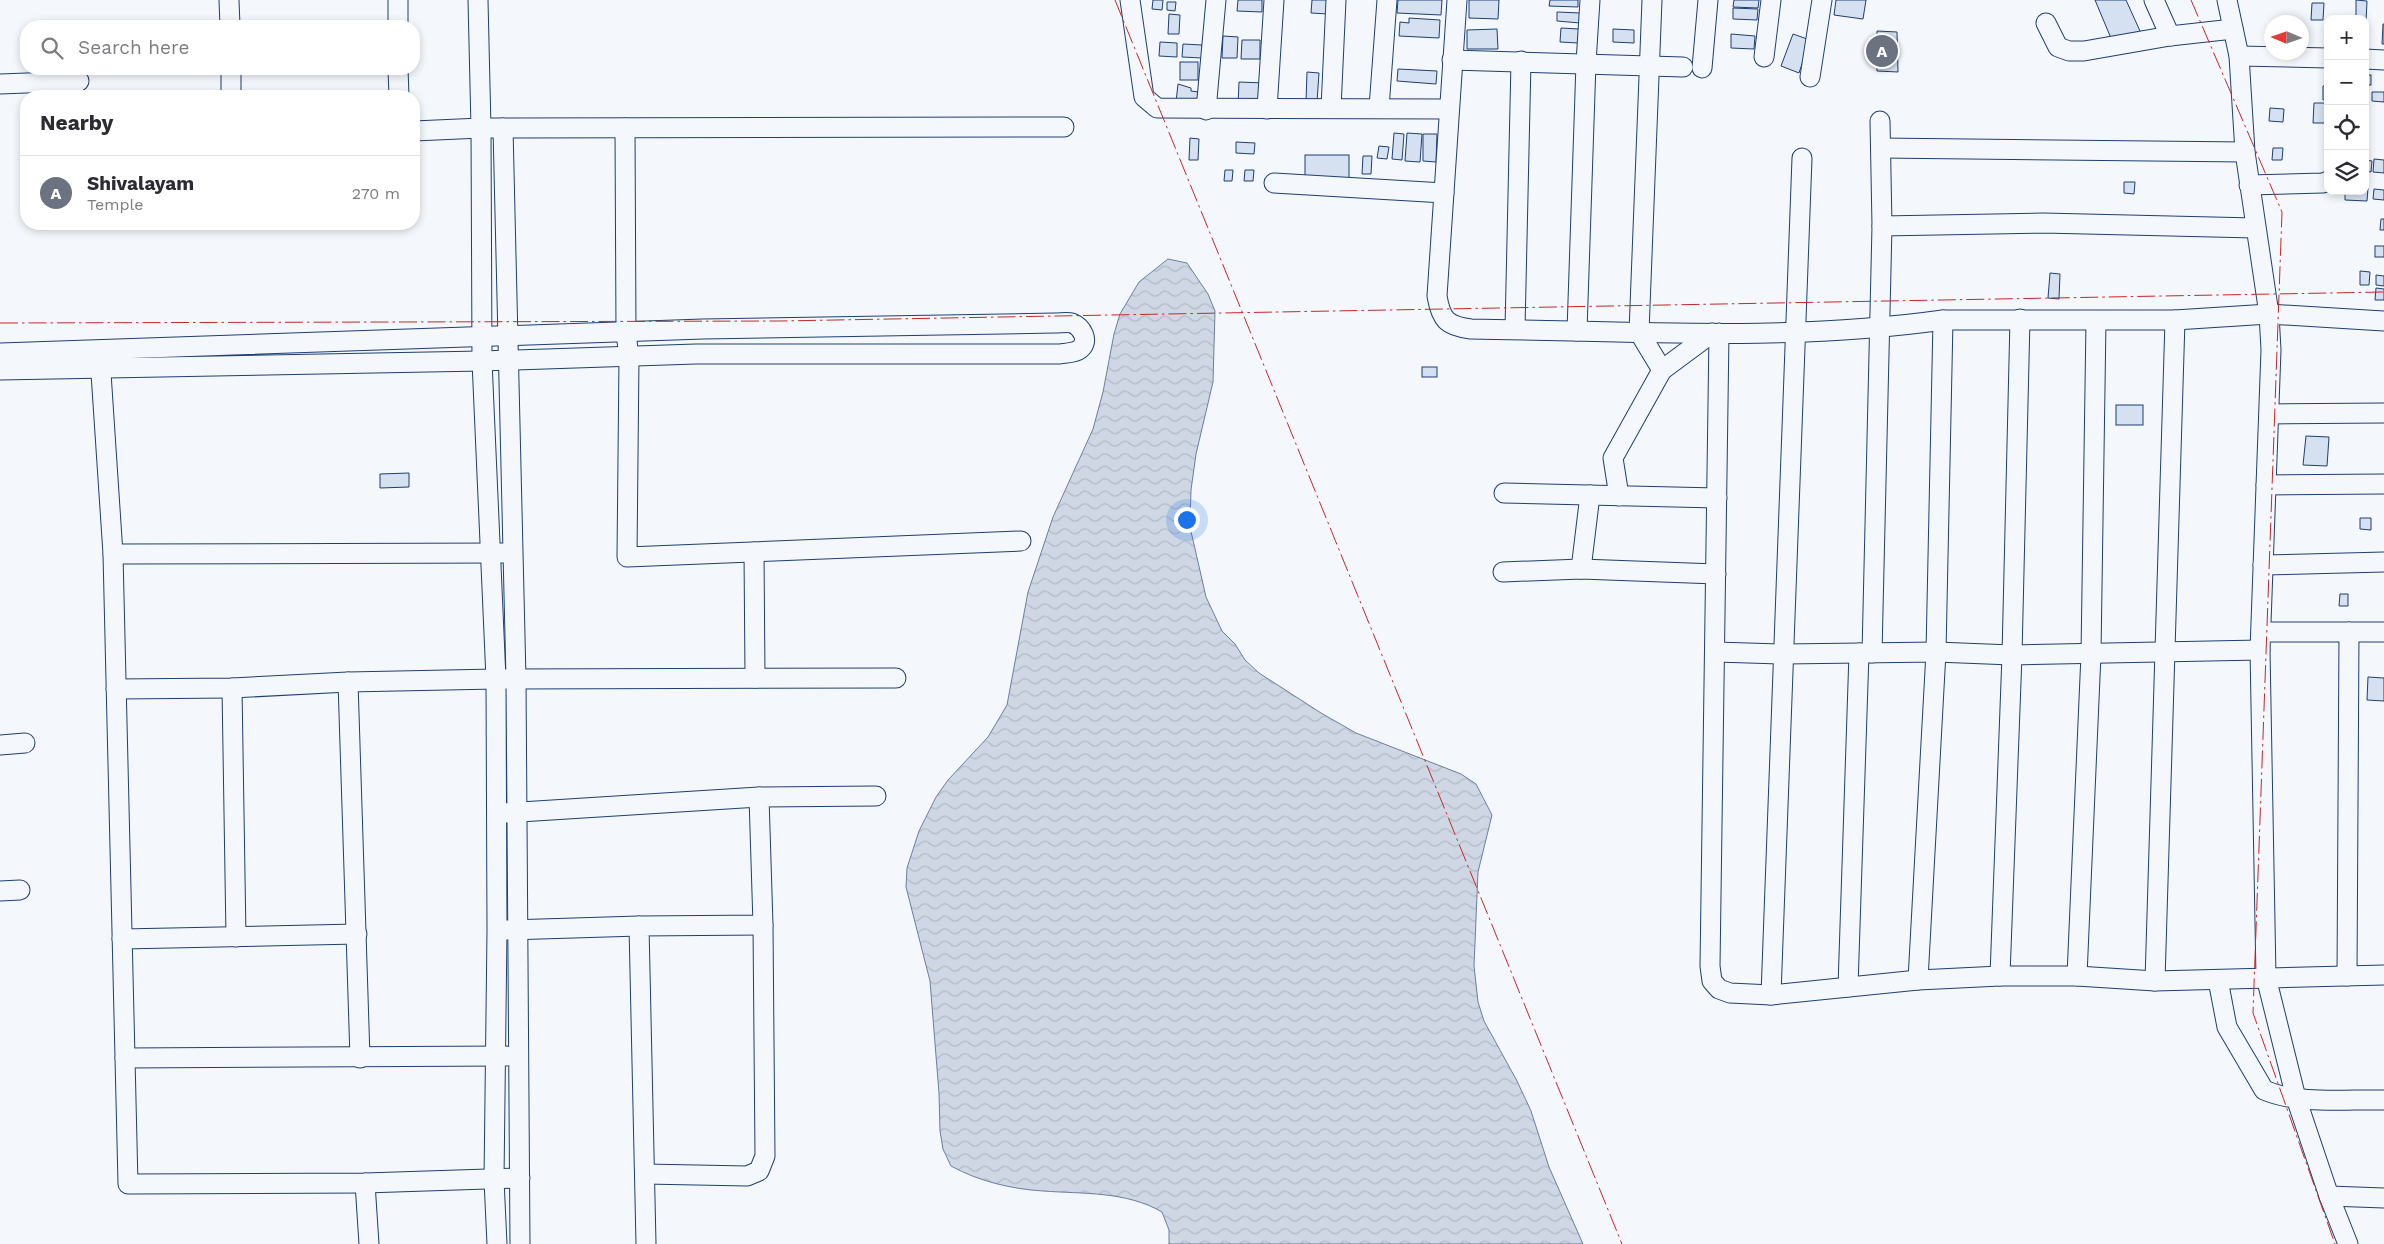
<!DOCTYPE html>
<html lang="en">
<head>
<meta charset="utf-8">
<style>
  body { margin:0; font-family:"Work Sans",sans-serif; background:#f7f7f7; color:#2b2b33 }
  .controls { position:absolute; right:15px; top:15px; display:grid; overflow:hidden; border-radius:10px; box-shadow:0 2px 8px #0003 }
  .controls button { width:45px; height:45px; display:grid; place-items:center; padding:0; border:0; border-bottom:1px solid #e1e1e2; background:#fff; color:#2b2b33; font:25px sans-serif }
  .compass { position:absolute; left:2264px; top:15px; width:45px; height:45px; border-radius:50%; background:#fff; box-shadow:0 2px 8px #0003; rotate:272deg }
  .you { position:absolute; left:1186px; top:519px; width:18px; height:18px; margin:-12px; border:4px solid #fff; border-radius:50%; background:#1a73e8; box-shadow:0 0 0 8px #1a73e833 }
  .badge { display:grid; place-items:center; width:32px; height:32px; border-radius:50%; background:#c62828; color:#fff; font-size:16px; font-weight:700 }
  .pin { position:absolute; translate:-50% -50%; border:2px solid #fff; box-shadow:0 1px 5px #0006 }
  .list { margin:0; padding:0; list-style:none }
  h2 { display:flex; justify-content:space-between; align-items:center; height:65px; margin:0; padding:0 20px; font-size:21px }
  h2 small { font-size:16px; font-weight:400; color:#7c7c81 }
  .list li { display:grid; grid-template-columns:32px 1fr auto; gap:15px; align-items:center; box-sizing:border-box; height:75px; padding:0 20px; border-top:1px solid #e1e1e2 }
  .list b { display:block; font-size:19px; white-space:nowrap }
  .list p { margin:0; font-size:16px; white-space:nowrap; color:#7c7c81 }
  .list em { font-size:16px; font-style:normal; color:#7c7c81 }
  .icon { flex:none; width:28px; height:28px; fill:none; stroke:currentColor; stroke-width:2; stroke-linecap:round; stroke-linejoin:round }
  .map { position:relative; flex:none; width:2384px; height:1244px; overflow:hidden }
  .search { position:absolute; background:#fff; box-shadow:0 2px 8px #0003; left:20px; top:20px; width:400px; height:55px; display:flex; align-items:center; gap:12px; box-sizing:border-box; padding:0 18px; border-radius:20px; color:#7c7c81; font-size:19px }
  .panel { position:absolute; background:#fff; box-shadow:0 2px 8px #0003; left:20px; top:90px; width:400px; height:140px; border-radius:20px }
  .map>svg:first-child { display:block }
  .water { fill:url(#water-waves); stroke:#687fa3 }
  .building { fill:#d5e0f0; stroke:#1d3f73 }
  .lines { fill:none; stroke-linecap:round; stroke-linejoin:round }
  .minor-casing { stroke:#1d3f73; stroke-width:21 }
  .minor { stroke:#f4f7fb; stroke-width:19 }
  .power { stroke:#c62828; stroke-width:1; stroke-dasharray:18 4 2.5 4; stroke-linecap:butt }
</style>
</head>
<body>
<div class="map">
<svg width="2384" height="1244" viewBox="0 0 2384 1244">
  <defs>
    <pattern id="water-waves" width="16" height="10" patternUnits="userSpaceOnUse" patternTransform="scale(1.25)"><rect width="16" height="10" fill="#cfd7e4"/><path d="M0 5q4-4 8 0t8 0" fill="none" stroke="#b1bac7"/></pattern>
  </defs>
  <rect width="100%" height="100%" fill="#f4f7fb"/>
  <path class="water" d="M1168,259L1187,263L1208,294L1215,311L1213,382L1196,454L1191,490L1190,527L1206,597L1222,631L1235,644L1245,660L1259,673L1321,713L1356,733L1461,774L1476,784L1492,815L1478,872L1474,966L1478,1002L1484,1021L1517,1081L1531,1111L1549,1167L1583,1244H1169V1230L1162,1212C1126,1191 1083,1194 1043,1191C1011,1189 978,1181 951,1166L943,1149L940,1131L939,1093L930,981L906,887L907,868L919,831L936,797L948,780L988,737L1007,705L1028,592L1053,517L1093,429L1103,392L1114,334L1120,314L1139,282Z"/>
  <g class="building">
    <path d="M1153,0H1163L1162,10L1152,9Z"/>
    <path d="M1238,0H1262V12L1237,11Z"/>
    <path d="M1312,0H1330L1328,14L1311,13Z"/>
    <path d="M1398,0H1442L1441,15L1397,13Z"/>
    <path d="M1469,0H1499L1498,19L1469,18Z"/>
    <path d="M1550,0H1578V7L1549,6Z"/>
    <path d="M1734,0H1759L1758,8L1733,7Z"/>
    <path d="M1836,0H1866L1863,19L1834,15Z"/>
    <path d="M2095,0H2126L2140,31L2113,43Z"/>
    <path d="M2356,0L2367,1L2366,22L2365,19H2356Z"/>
    <path d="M1167,2H1176L1175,11L1167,10Z"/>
    <path d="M2312,3H2324L2323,20H2311Z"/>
    <path d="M1733,8L1758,9L1757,20L1733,19Z"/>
    <path d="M1557,12L1580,13V23L1557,21Z"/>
    <path d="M1169,14L1180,15L1179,34H1168Z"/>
    <path d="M1409,18L1440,20L1439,38L1399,36L1400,22L1409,23Z"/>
    <path d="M2383,24H2384V44H2382Z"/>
    <rect x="2326" y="27" width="2" height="17"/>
    <path d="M1561,28L1579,29L1578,43L1560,42Z"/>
    <path d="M1497,29L1498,49H1467V30Z"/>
    <path d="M1613,29L1634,30V43L1613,42Z"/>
    <path d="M1877,31L1897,32L1898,72L1877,71Z"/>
    <path d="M1731,34L1755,36L1754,49L1731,48Z"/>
    <path d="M1793,34L1810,40L1799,73L1781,66Z"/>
    <path d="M1223,36L1238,37L1237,58H1222Z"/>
    <path d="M1242,40H1260V59H1241Z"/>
    <path d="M1160,42L1177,43V57L1159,56Z"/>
    <path d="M1183,44L1202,45V58L1182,57Z"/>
    <rect x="1180" y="62" width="18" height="18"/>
    <path d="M1398,69L1437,71L1436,84L1397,81Z"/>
    <path d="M1307,72L1319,73L1317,102H1306Z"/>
    <rect x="2365" y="75" width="6" height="10"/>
    <path d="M1239,82L1264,83L1263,108L1238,106Z"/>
    <path d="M1178,84L1191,88V91L1199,92L1198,103L1176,102Z"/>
    <path d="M2328,85V100H2323V86Z"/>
    <path d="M2365,87H2368L2367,100H2365Z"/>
    <path d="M2372,92H2384V102L2372,101Z"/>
    <path d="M2314,103H2327V123H2313Z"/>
    <path d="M2270,108L2284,109L2283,122L2269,121Z"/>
    <path d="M1394,133L1404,134L1402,160L1392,159Z"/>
    <path d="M1407,133L1422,134L1420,162L1405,161Z"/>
    <path d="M1423,134H1437L1436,162L1423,161Z"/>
    <path d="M1190,138L1199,139L1198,160H1189Z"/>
    <path d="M1236,142L1255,143L1254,154L1236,153Z"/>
    <path d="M2365,144L2368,145V157H2365Z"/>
    <path d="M1379,146L1389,147L1387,159L1377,158Z"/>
    <path d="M2273,148H2283L2282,160H2272Z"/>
    <rect x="1305" y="155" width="44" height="25"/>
    <path d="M1363,156H1372L1371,174H1362Z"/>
    <path d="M2374,159L2384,160V173L2373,172Z"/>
    <path d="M2365,160L2372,161L2371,172L2365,171Z"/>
    <path d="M1225,170H1233L1232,181H1224Z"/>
    <path d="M1245,170H1254L1253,181H1244Z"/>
    <path d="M2124,182H2135L2134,194L2124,193Z"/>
    <path d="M2365,188H2368L2367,201L2345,200V191H2365Z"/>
    <path d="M2374,189L2384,190V200L2373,199Z"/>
    <path d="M2381,219H2384V230H2380Z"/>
    <rect x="2375" y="246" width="9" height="11"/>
    <path d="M2360,271L2370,272L2369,285H2360Z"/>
    <path d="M2050,273L2060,274L2059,299L2048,298Z"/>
    <path d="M2376,275L2384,276V286L2376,285Z"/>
    <path d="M2376,288L2384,289V300H2375Z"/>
    <rect x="1422" y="367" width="15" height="10"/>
    <rect x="2116" y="405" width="27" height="20"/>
    <path d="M2306,436L2329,437L2327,466L2303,465Z"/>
    <path d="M409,473V487L380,488V474Z"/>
    <path d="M2360,518H2371V530L2360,529Z"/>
    <path d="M2340,594H2348V606H2339Z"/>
    <path d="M2368,677L2384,678V701L2367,700Z"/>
  </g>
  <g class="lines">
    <defs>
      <g id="minor">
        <path d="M229,0L230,26"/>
        <path d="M398,0V26"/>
        <path d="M478,0L481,128L482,361L496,679L497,931L494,1180L497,1244"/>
        <path d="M1130,0L1144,97L1157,108L1449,109"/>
        <path d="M1457,0L1437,296C1441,320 1447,326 1471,329C1628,331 1787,342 1943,320"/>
        <path d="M2154,0L2170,36"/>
        <path d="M2227,0L2239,56L2245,152L2269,314L2271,350L2260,650L2266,977L2296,1098L2329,1196L2348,1244"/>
        <path d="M2046,23L2058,47L2069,51H2084L2170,36L2233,29"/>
        <path d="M2239,56L2328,58"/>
        <path d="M1764,57L1771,0"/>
        <path d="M2365,59L2384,60"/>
        <path d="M1452,60L1683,67"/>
        <path d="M1702,68L1708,0"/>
        <path d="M231,69V96"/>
        <path d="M398,69L399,96"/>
        <path d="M1810,77L1822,0"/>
        <path d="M0,84L79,81"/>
        <path d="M1331,108L1336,0"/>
        <path d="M1379,108L1387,0"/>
        <path d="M1267,109L1274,0"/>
        <path d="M1206,110L1216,0"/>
        <path d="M1880,121L1882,226L2043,223L2255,228"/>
        <path d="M503,128L516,679L520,1244"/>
        <path d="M625,128L626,333L629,357L627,557L1021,541"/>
        <path d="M414,131L481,128L1064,127"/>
        <path d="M1881,148L2245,152"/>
        <path d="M1274,183L1444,193"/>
        <path d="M2249,185L2323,183L2328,181"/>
        <path d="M1515,329L1521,61"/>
        <path d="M1577,331L1586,63L1590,0"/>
        <path d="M1719,333L1710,966L1712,981L1719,989L1730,993L1771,995L1918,980L2000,976H2077L2155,981L2384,975"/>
        <path d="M0,353L703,329L1055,323C1061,323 1067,322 1072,323C1082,327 1090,341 1080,349C1075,353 1066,353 1060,354H696L482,361L0,370"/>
        <path d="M100,358L113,554L128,1184L365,1183L520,1178"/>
        <path d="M1662,370L1712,333"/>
        <path d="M2270,414L2384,413"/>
        <path d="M2266,485L2384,484"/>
        <path d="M1504,493L1717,498"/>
        <path d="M1619,496L1613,458L1662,370L1639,332L1652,0"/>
        <path d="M754,552L755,678"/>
        <path d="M113,554L504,553"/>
        <path d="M2263,565L2384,562"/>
        <path d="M1581,569L1590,495"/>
        <path d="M1503,572L1581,569L1716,574"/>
        <path d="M2263,632H2384"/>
        <path d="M1716,652L1784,654L1936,652L2012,655L2260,650"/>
        <path d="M1872,653L1882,226"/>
        <path d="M348,682L360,1058"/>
        <path d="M232,688L236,937"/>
        <path d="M116,689L232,688L348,682L496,679L896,678"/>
        <path d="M0,745L25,743"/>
        <path d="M504,813L759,797"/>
        <path d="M0,891L20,890"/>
        <path d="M506,930L639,926"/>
        <path d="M122,939L357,934"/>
        <path d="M2000,976L2012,655L2020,319"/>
        <path d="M2077,976L2091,654L2096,321"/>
        <path d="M2347,976L2349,632"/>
        <path d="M1918,980L1936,652L1943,320H2175L2269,314L2384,321"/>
        <path d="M2218,980L2227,1027L2264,1090C2298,1105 2347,1099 2384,1100"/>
        <path d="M2155,981L2175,320"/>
        <path d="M1848,987L1859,653"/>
        <path d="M1771,995L1802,158"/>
        <path d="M125,1058L506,1056"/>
        <path d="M645,1174L747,1176L759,1171L765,1156L763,925"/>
        <path d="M365,1183L369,1244"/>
        <path d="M2329,1196L2384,1198"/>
        <path d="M646,1244L639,926L763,925L759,797L876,796"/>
      </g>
    </defs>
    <use href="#minor" class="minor-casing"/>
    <use href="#minor" class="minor"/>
    <g class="power">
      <path d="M1115,0L1622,1244"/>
      <path d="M2191,0L2282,212L2253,1013L2335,1244"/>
      <path d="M0,323L780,321L2384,292"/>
    </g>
  </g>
</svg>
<div class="controls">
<button>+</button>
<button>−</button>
<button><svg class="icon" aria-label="locate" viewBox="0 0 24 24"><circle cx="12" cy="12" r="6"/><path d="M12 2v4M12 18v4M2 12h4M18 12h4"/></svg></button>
<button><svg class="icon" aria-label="layers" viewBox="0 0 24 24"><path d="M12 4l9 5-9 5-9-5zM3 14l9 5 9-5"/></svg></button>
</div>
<svg class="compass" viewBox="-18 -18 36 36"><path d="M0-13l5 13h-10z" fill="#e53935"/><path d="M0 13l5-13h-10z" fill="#7c7c81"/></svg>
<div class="you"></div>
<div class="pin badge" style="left:1882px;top:51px;background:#6b7280">A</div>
<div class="search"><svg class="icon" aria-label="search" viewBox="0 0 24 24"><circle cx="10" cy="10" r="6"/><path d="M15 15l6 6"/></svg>Search here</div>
<section class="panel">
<h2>Nearby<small></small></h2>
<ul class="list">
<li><span class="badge" style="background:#6b7280">A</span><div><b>Shivalayam</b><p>Temple</p></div><em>270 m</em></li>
</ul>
</section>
</div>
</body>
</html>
